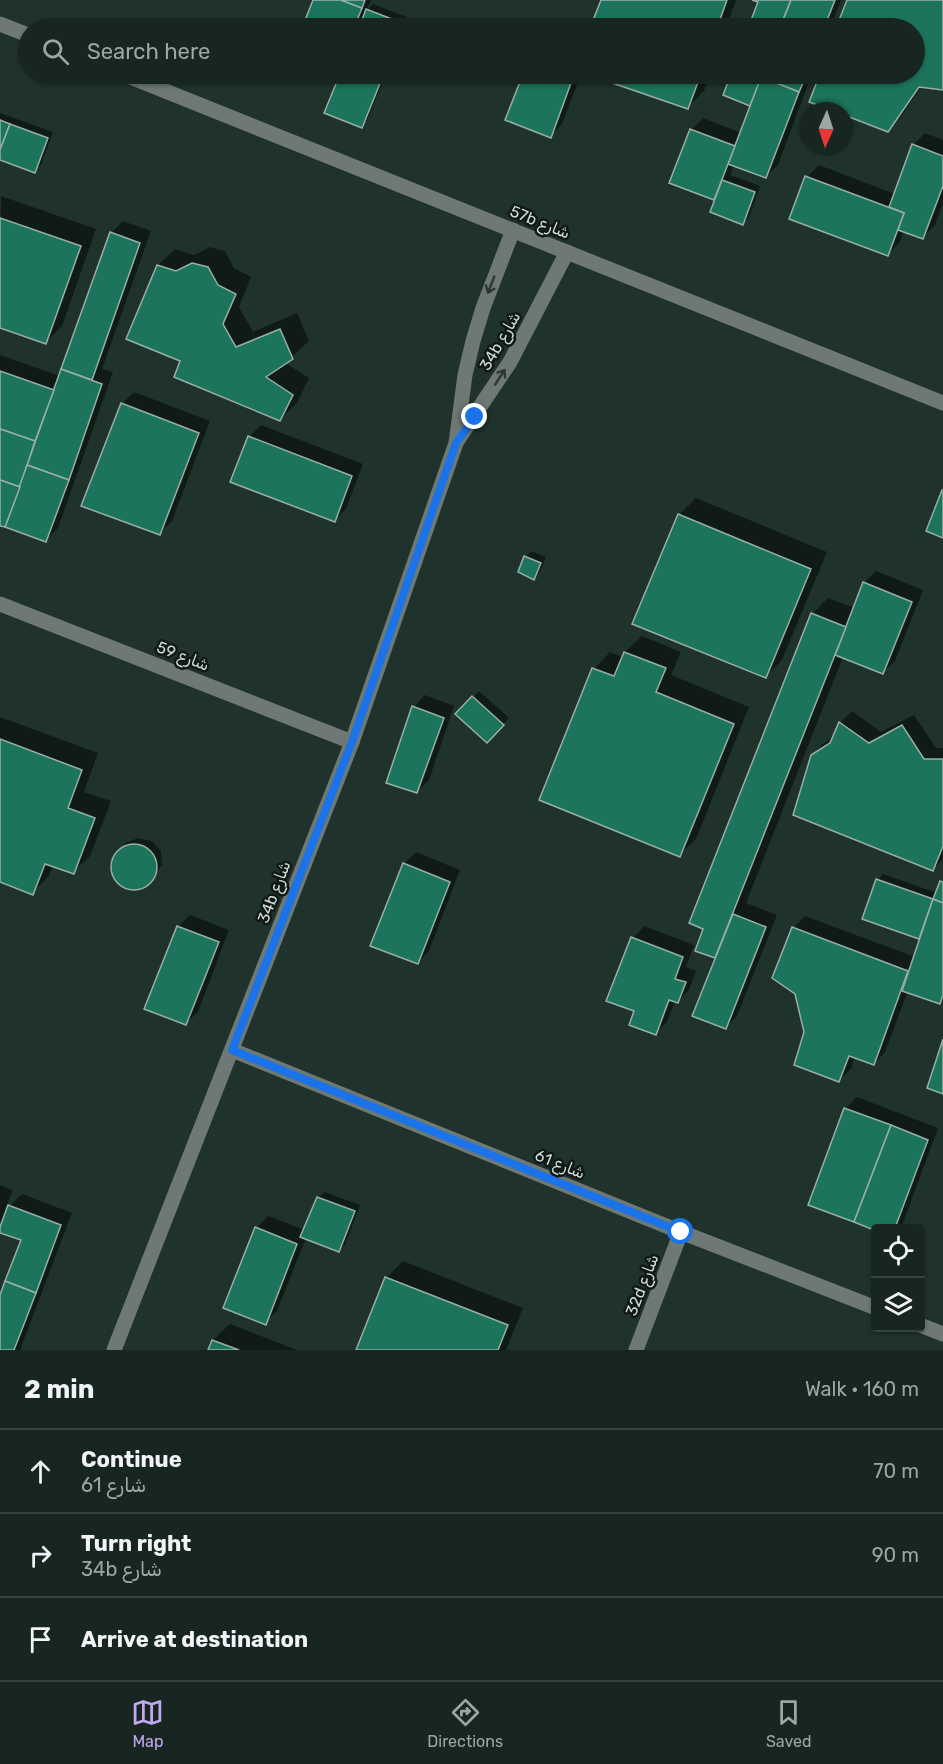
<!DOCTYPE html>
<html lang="en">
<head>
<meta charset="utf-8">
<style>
  body { margin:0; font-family:Rubik,Cairo,sans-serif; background:#202e2a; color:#f1f3f6 }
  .controls { position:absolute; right:18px; bottom:18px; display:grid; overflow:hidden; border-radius:6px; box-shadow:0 2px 4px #0004 }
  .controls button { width:54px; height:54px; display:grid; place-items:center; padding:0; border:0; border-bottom:2px solid #36433f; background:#172621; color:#f1f3f6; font:30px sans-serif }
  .compass { position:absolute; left:799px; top:102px; width:54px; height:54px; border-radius:50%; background:#172621; box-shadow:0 2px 4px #0004; rotate:183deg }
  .stop { position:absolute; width:18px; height:18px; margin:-14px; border:4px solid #1a73e8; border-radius:50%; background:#fff }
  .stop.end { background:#1a73e8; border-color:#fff; box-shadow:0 2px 6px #0008 }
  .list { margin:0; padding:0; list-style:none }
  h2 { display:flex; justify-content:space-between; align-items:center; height:78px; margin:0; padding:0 24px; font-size:26px }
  h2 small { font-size:20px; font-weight:400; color:#9ea5a5 }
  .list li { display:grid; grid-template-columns:39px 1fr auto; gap:18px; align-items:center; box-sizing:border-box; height:84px; padding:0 24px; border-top:2px solid #36433f }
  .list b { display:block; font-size:22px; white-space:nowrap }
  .list p { margin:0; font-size:20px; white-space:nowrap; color:#9ea5a5 }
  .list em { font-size:20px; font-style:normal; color:#9ea5a5 }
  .icon { flex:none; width:33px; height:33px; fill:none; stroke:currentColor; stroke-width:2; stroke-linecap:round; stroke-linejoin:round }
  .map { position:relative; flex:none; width:943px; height:1350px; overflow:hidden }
  .search { position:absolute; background:#172621; box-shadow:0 2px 4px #0004; left:18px; right:18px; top:18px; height:66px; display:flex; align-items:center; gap:15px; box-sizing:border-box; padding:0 21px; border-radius:33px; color:#9ea5a5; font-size:22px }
  .sheet { height:330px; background:#172621 }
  nav { display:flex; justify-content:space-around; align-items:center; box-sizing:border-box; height:84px; border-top:2px solid #36433f; background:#172621; font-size:16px; color:#9ea5a5 }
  nav a { display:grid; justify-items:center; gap:3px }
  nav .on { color:#c4a7f1 }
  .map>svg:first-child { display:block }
  .shadow { fill:#0007 }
  .building { fill:#1c745c; stroke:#97afa5; stroke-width:1.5 }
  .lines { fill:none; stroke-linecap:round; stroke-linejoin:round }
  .minor { stroke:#6e7874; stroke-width:15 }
  .oneway { stroke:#2c3632 }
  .route { stroke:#1a73e8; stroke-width:8 }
  .labels { text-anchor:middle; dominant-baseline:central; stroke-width:5; stroke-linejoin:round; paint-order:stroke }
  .street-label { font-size:16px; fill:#cfdcd7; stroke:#101916 }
</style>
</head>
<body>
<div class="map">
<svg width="943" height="1350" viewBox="0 0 943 1350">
  <rect width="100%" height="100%" fill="#1f332c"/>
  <g class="shadow">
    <path d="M314,0H371L366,12L373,4L407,17L402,28H303Z"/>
    <path d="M602,0H736L726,28H592Z"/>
    <path d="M756,0H841L830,28H750L760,2Z"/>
    <path d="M848,0H943V88L922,86L900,118L888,130L844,113V111H838L811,101L821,74H914V28H838Z"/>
    <path d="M341,74L386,75L367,120L361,126L326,112Z"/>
    <path d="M525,74H581L562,124L550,136L507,119Z"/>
    <path d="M590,74H710L704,91L688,107Z"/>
    <path d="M732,74H812L778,165L766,176L734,165L730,175L760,186L749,217L743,223L718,193L714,198L691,130L703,118L741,133L752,105L725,94Z"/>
    <path d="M0,113L53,132L41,165L35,171L0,158Z"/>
    <path d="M925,133L943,140V203L935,225L923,237L904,230L900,242L888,254L807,177L819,165L895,194L913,145Z"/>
    <path d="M1,196L96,229L62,326L46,342L0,326Z"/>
    <path d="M123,221L151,231L102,369L113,372L58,528L46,540L0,524V355L60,376L111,233Z"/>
    <path d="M210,247L225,251L234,268L251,277L239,307L253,332L297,313L309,341L285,363L309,378L297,403L280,419L182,360L158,265L175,249L194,255Z"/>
    <path d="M134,392L210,421L172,521L160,533L122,404Z"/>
    <path d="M261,425L363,464L346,509L335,520L249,437Z"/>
    <path d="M696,498L827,552L782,660L765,677L679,515Z"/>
    <path d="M531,551L546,557L540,572L534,578L526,557Z"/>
    <path d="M876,571L923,590L895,661L883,672L843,657L746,903L777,915L737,1016L726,1027L719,952L715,956L812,614L828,598L855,608L864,583Z"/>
    <path d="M642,636L681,652L671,675L749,707L696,839L679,855L594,669L610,652L623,657L625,652Z"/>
    <path d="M479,691L509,718L487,741L457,714Z"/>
    <path d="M425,695L454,706L429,780L417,792L414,707Z"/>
    <path d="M852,711L881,732L914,715L936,748H943V859L932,870L812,755L824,743L834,737L840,723Z"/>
    <path d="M0,717L98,753L84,792L111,801L90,856L73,872L53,865L49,876L32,893L0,881Z"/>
    <path d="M138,838L152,841L161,851L162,865L148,883L135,889L122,886L113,875L111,862L125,843Z"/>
    <path d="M416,852L460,870L429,951L418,963L404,864Z"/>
    <path d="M883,874L937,893L943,880V999L939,1002L908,991L885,1052L874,1064L855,1057L851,1069L839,1080L806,1033L793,928L805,916L915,957L924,932L919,937L878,880Z"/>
    <path d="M190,915L229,930L198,1012L186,1023L178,927Z"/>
    <path d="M644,926L694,945L686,967L696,971L689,990L678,1001H675L667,1022L655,1033L636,1011L633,938Z"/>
    <path d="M857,1097L938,1128L903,1223L897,1228H876L845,1109Z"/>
    <path d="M0,1185L13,1190L5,1210L22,1194L72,1213L20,1350H0V1299L23,1240L0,1231Z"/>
    <path d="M324,1192L360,1205L345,1245L339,1250L306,1238L277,1311L265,1323L225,1307L257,1228L268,1216L305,1230L318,1198Z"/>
    <path d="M403,1261L523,1308L506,1350H358L387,1277Z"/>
    <path d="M230,1324L297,1350H209L213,1340Z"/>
  </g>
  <g class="building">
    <path d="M313,0H341L362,8L354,28H302Z"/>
    <path d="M341,0H365L362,8Z"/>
    <path d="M601,0H727L717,28H590Z"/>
    <path d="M752,0H791L780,28H748L758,2Z"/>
    <path d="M791,0H835L824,28H780Z"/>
    <path d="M847,0H943V90L919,87L888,132L844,115V111H834L809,102L820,74H914V28H836Z"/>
    <path d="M366,9L402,23L400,28H359Z"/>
    <path d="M340,74H362L381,81L362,128L324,113Z"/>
    <path d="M523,74H544L571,83L551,138L505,120Z"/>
    <path d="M586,74H701L688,109Z"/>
    <path d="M731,74H763L750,106L723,95Z"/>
    <path d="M763,74H807L799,92L761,77Z"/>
    <path d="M761,77L799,92L766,178L728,164Z"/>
    <path d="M0,120L10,124L0,150Z"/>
    <path d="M10,124L48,138L35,173L0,160V150Z"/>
    <path d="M690,129L735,146L714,200L669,183Z"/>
    <path d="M912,144L943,156V186L923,239L898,230L904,213L889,207Z"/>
    <path d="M805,176L904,213L888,256L789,219Z"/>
    <path d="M722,180L755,192L743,225L710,212Z"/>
    <path d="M0,218L81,246L46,344L0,328Z"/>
    <path d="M110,232L140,243L92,380L61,369Z"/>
    <path d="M192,263L208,267L218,285L236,294L223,324L236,347L280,329L293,359L266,377L293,395L280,421L174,377L180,361L126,339L157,265L176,271Z"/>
    <path d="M61,369L102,384L69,480L27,465Z"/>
    <path d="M0,371L54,390L35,441L0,429Z"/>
    <path d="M121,403L199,433L160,535L81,506Z"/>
    <path d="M0,429L35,441L20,487L0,480Z"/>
    <path d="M248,436L352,476L335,522L230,482Z"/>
    <path d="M27,465L69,480L46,542L5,527Z"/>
    <path d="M0,480L20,487L5,527L0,526Z"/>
    <path d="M942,490H943V538L926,531Z"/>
    <path d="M678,514L811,569L766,678L632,624Z"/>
    <path d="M524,556L541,563L534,580L518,572Z"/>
    <path d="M863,582L912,602L883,674L835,655Z"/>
    <path d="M811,613L846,627L715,958L695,951L703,929L689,923Z"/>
    <path d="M624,652L666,668L656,692L734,724L680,857L539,800L592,668L614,676Z"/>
    <path d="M472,696L504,725L487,743L455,714Z"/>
    <path d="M412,706L444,718L417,793L386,783Z"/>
    <path d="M839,722L869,743L902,725L924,759H943V846L933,871L793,815L811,755L830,743Z"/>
    <path d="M0,739L82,770L68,808L95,818L74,874L45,864L33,895L0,882Z"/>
    <circle cx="134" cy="867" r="23"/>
    <path d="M403,863L450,882L418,964L370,946Z"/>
    <path d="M876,879L933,899L919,939L862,919Z"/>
    <path d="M940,881L943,882V903L933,899Z"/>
    <path d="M933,899L943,903V995L940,1004L902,991Z"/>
    <path d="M733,914L766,927L726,1029L692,1016Z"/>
    <path d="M177,926L219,942L186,1025L144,1009Z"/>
    <path d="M792,927L908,971L874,1065L849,1056L839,1082L794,1065L804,1032L795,994L772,978Z"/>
    <path d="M631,937L683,957L675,979L686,982L678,1003L669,1000L656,1035L629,1025L634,1011L606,1001Z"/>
    <path d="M943,1039V1094L927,1088Z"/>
    <path d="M844,1108L891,1125L854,1222L808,1205Z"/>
    <path d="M891,1125L928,1140L895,1228H876V1231L854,1222Z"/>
    <path d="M317,1197L355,1211L339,1252L300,1237Z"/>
    <path d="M8,1205L61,1225L36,1293L5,1281L21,1240L0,1233V1227Z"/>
    <path d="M255,1227L297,1244L266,1325L223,1308Z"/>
    <path d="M385,1277L508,1325L498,1350H356Z"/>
    <path d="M5,1281L36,1293L14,1350H0V1295Z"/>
    <path d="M212,1340L239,1350H208Z"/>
  </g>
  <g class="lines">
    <g class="minor">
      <path d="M0,24L28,35"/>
      <path d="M123,74L943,403"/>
      <path d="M457,441L510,362L567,252"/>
      <path d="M0,604L352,742"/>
      <path d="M232,1050L681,1232L876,1308"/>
      <path d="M920,1325L943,1334"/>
      <path d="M114,1350L352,742L456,443L465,375L473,341L483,308L513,230"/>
      <path d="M636,1350L681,1232"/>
    </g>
  </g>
  <defs><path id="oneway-shaft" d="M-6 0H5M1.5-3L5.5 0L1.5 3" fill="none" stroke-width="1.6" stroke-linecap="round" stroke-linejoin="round" transform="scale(1.5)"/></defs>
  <g class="oneway">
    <use href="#oneway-shaft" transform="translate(491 285) rotate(111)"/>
    <use href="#oneway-shaft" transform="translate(500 377) rotate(-57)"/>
  </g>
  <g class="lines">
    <path class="route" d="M475,417L456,443L352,742L232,1050L681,1232"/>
  </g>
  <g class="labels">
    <g class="street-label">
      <text transform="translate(540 222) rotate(22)">57b شارع</text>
      <text transform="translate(500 341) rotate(-60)">34b شارع</text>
      <text transform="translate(183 656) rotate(21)">شارع 59</text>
      <text transform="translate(274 892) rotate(-69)">34b شارع</text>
      <text transform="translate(560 1164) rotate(22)">شارع 61</text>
      <text transform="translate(642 1285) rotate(-69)">32d شارع</text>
    </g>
  </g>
</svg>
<div class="controls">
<button><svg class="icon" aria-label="locate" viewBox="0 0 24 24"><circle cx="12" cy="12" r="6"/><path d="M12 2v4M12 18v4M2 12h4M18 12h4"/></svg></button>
<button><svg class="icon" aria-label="layers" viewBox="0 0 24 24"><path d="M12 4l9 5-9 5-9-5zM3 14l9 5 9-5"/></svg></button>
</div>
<svg class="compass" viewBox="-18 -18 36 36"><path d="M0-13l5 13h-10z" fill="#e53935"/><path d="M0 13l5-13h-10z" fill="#9ea5a5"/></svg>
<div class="stop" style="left:681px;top:1232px"></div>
<div class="stop end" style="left:475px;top:417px"></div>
<div class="search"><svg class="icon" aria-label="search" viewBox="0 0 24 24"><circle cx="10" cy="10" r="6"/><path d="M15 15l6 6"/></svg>Search here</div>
</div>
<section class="sheet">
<h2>2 min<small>Walk · 160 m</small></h2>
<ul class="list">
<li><svg class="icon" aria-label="ahead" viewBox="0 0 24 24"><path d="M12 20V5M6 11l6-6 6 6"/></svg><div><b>Continue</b><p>شارع 61</p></div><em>70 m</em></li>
<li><svg class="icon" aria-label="right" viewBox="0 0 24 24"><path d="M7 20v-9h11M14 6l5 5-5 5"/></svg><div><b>Turn right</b><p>34b شارع</p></div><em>90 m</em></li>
<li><svg class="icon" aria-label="arrive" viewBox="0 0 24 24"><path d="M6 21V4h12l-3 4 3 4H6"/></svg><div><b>Arrive at destination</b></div></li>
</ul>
</section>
<nav>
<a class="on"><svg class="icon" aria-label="map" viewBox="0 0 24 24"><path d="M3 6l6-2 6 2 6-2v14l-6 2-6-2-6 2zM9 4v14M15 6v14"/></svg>Map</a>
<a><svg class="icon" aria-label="directions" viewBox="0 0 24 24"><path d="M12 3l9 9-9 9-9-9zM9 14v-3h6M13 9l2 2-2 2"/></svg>Directions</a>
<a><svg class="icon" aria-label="saved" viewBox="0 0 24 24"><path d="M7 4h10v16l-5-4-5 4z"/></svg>Saved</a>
</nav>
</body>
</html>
